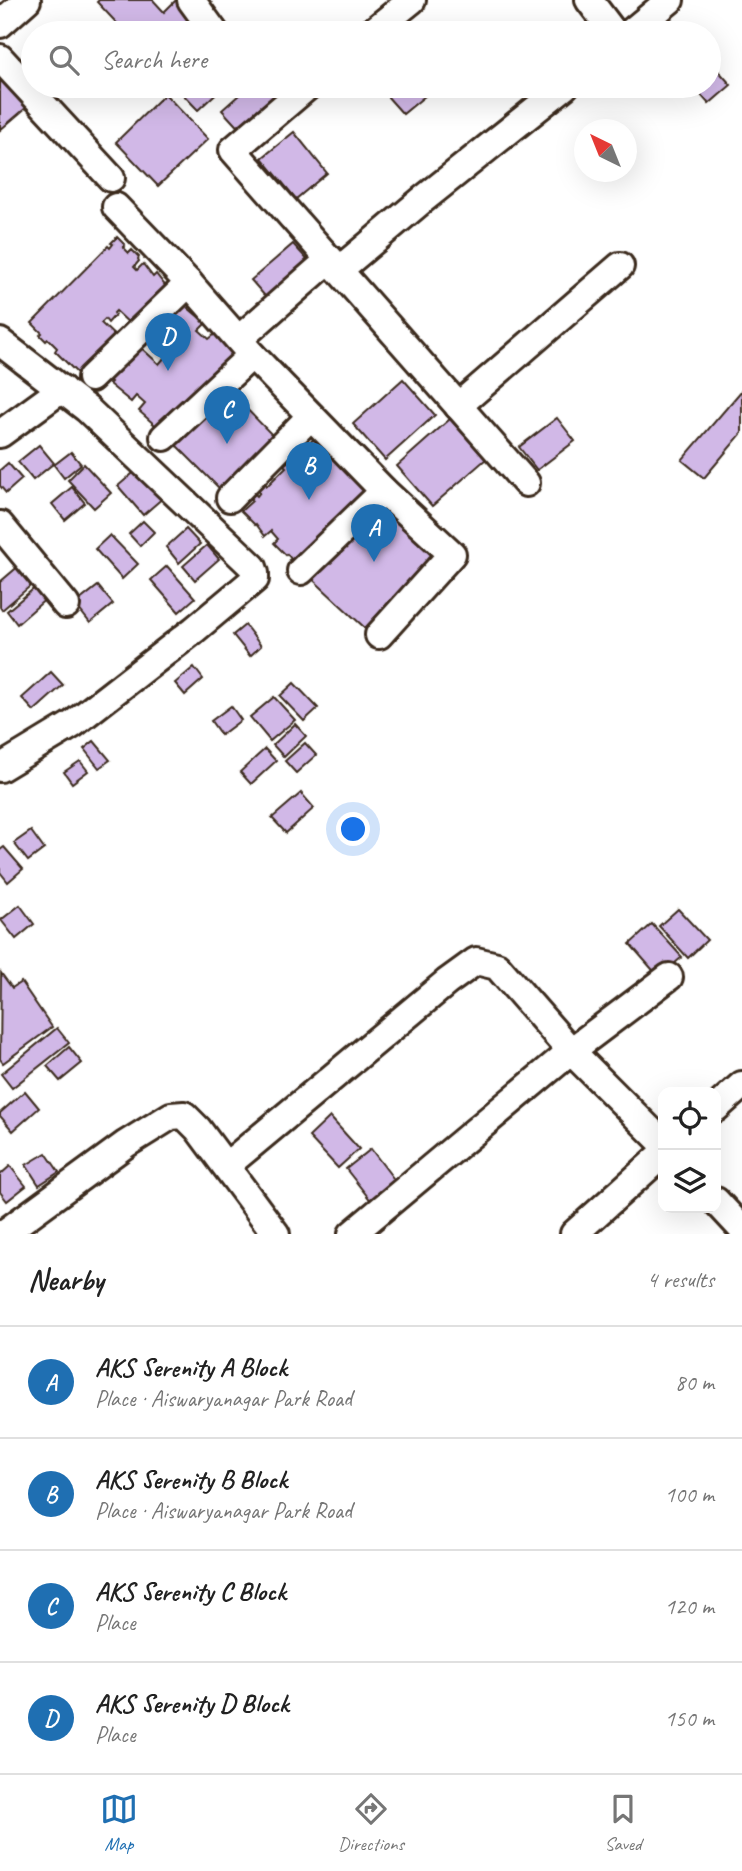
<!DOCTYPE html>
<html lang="en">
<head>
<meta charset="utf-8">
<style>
  body { margin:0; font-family:Caveat,sans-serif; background:#f6f6f6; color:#222 }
  .controls { position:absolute; right:21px; bottom:21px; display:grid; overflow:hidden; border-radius:14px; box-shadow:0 7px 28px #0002 }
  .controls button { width:63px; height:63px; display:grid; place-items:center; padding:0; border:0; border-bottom:2px solid #e0e0e0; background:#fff; color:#222; font:35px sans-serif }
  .compass { position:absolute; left:574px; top:119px; width:63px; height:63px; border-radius:50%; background:#fff; box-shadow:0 7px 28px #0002; rotate:317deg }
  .you { position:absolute; left:354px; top:830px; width:24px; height:24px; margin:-18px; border:5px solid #fff; border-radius:50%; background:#1a73e8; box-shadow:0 0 0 10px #1a73e833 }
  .badge { display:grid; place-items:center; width:46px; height:46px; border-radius:50%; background:#1f6fb2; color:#fff; font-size:23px; font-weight:700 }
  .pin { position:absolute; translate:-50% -58px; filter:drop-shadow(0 2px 4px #0008) }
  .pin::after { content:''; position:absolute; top:37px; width:24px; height:21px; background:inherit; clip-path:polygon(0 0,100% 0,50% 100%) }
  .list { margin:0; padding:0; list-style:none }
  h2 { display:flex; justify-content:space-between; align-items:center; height:91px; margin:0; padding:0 28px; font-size:30px }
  h2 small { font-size:23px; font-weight:400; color:#767676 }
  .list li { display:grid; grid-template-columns:46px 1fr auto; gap:21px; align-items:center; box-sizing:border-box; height:112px; padding:0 28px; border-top:2px solid #e0e0e0 }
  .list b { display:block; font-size:26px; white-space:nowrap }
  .list p { margin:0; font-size:23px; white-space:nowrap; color:#767676 }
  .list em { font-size:23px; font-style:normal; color:#767676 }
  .icon { flex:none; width:38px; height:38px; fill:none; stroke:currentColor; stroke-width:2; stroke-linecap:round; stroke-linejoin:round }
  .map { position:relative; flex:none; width:742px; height:1234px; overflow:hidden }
  .search { position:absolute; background:#fff; box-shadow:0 7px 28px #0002; left:21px; right:21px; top:21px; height:77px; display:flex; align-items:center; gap:18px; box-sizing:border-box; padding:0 24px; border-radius:38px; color:#767676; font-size:26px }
  .sheet { height:539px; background:#fff }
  nav { display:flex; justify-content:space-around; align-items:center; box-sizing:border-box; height:98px; border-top:2px solid #e0e0e0; background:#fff; font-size:19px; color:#767676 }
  nav a { display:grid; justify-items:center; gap:4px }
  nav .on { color:#1f6fb2 }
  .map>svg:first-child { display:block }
  .building { fill:#d1b8e7; stroke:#3b2a1e; stroke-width:2 }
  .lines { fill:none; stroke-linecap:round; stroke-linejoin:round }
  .minor-casing { stroke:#3b2a1e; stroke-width:32 }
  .minor { stroke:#fff; stroke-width:26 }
</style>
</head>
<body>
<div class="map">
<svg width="742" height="1234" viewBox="0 0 742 1234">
  <rect width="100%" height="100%" fill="#fff"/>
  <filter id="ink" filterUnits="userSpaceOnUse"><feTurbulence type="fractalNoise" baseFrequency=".0143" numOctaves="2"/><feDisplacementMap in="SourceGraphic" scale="14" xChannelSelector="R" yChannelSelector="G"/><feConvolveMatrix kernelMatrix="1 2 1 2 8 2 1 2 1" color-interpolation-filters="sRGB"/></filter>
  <g filter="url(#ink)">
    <g class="building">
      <path d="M99,0H153L164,12L176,0H178L209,33H146L139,26L131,33H126L97,2Z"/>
      <path d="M709,60L731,85L709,104L693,86H709Z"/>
      <path d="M0,75L27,107L0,130Z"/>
      <path d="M175,86H224L198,110Z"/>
      <path d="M249,86H265L279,100L243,133L222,110Z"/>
      <path d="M378,86H416L425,96L403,114Z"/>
      <path d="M165,94L208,139L158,186L116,142Z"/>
      <path d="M294,132L327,173L296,199L262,158Z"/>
      <path d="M117,237L125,245L123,247L129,253L132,250L139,257L138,259L139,261L134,267L137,270L143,264L153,277L156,274L167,288L131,325L116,311L114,313L115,315L108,323L105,319L101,323L119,340L84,372L81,369L77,373L55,351L57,348L48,339L46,341L40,335L42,333L32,323L108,246L110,248L113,244L111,243Z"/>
      <path d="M293,244L313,266L271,303L251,280Z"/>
      <path d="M184,301L190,307L188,308L206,323L199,330L209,339L215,334L234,351L237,356L163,432L139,411L145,404L136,396L131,402L109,384L111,382L107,378L137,344L159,364L172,349L151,329Z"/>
      <path d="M403,379L435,415L385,460L353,424Z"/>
      <path d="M742,390V433L704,478L682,460Z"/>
      <path d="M229,391L280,443L227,496L175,444Z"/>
      <path d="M557,418L575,441L537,470L519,447Z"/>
      <path d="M450,419L486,459L432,506L397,466Z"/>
      <path d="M319,433L342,460L338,464L346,472L350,468L372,490L296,567L289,560L291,559L287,554L286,555L274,543L278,539L271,531L265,536L256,524L255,525L241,511L252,501L250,499L255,494L257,496L260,492L258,490L265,483L267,486L286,467L284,465L300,452L299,450L305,444L307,446Z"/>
      <path d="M39,445L54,463L33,480L18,462Z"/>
      <path d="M71,452L81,464L64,478L54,465Z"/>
      <path d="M8,463L22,479L6,493L0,486V470Z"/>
      <path d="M84,464L111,493L94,508L68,480Z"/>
      <path d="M139,468L164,497L143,515L118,486Z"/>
      <path d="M72,487L85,503L65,520L52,504Z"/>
      <path d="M383,496L440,550L365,628L308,575Z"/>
      <path d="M143,521L154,532L140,546L129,534Z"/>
      <path d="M186,529L200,544L179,563L166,547Z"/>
      <path d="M110,535L138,564L122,579L95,549Z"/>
      <path d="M207,545L219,559L195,580L183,566Z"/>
      <path d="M20,565L35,582L2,610L0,607V582Z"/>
      <path d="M167,566L195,598L179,612L151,580Z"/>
      <path d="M37,586L47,598L17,624L7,611Z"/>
      <path d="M98,586L113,604L90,623L75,604Z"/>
      <path d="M245,625L261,646L250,656L233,635Z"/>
      <path d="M194,667L203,679L185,695L175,683Z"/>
      <path d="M51,672L63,685L34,711L22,698Z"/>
      <path d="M294,683L318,708L304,721L280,696Z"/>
      <path d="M274,697L295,720L270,741L250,717Z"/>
      <path d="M231,706L241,720L221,735L211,721Z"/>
      <path d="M295,724L306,736L284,757L273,745Z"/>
      <path d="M94,741L110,760L99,768L84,749Z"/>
      <path d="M305,743L316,755L296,773L285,761Z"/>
      <path d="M265,749L276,761L251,784L240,772Z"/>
      <path d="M80,761L88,771L72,783L64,772Z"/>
      <path d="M301,793L314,808L286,833L272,818Z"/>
      <path d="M31,831L44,849L28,861L14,843Z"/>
      <path d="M4,847L23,869L8,882L0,872V850Z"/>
      <path d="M20,905L34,924L16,939L1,920Z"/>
      <path d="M678,909L707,940L688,958L659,926Z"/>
      <path d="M652,924L682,957L659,977L630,944Z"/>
      <path d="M1,973L12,988L21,982L52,1027L3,1063L0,1059Z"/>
      <path d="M57,1028L69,1043L12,1088L1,1074Z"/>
      <path d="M69,1047L82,1063L60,1081L47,1066Z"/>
      <path d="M25,1091L39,1108L13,1131L0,1116V1113Z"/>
      <path d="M330,1117L359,1149L338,1168L309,1137Z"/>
      <path d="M371,1149L396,1182L372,1202L346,1169Z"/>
      <path d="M46,1153L59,1172L39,1185L26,1165Z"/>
      <path d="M10,1166L26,1186L7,1201L0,1192V1175Z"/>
    </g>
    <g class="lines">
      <defs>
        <g id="minor">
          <path d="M191,0L215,33"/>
          <path d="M589,0L614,33"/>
          <path d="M0,24L27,0"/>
          <path d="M371,33L412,0"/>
          <path d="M630,33L670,0"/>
          <path d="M0,58L111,178"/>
          <path d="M308,86L233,150L526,483"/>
          <path d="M116,207L189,283L252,355L384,491L452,554L379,635"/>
          <path d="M339,270L421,201L565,86"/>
          <path d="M239,339L330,259"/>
          <path d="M0,342L87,409L253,567L255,573V579L194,630L73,724L0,768"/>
          <path d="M91,378L189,283"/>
          <path d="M458,406L620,266"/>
          <path d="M0,434L62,389"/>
          <path d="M164,437L252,355"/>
          <path d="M230,498L311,416"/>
          <path d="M0,525L66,605"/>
          <path d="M301,571L384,491"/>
          <path d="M716,1108L742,1085"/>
          <path d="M226,1166L447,982L476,961L497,966L571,1051L663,1143"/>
          <path d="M716,1201L742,1229"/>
          <path d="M3,1234L126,1144L171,1116L184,1115L198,1129L276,1234"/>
          <path d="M352,1234L571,1051L669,977"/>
          <path d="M574,1234L663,1154"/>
        </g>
      </defs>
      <use href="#minor" class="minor-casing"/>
      <use href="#minor" class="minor"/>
    </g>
  </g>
</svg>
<div class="controls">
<button><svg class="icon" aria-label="locate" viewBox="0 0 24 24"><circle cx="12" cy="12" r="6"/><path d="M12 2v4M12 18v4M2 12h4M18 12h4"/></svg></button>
<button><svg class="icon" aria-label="layers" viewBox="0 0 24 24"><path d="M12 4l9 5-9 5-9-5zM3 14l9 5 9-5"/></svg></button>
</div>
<svg class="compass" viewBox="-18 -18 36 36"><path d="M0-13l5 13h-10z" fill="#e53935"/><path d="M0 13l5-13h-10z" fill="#767676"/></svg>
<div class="you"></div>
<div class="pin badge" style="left:374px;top:562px">A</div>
<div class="pin badge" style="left:309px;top:500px">B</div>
<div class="pin badge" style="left:227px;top:444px">C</div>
<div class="pin badge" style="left:168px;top:371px">D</div>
<div class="search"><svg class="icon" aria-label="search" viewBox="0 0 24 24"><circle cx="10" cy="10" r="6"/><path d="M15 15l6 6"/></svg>Search here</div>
</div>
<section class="sheet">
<h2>Nearby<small>4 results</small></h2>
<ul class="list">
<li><span class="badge">A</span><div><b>AKS Serenity A Block</b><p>Place · Aiswaryanagar Park Road</p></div><em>80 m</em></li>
<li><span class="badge">B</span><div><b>AKS Serenity B Block</b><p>Place · Aiswaryanagar Park Road</p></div><em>100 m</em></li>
<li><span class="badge">C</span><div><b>AKS Serenity C Block</b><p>Place</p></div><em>120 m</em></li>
<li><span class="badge">D</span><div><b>AKS Serenity D Block</b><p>Place</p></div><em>150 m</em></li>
</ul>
</section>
<nav>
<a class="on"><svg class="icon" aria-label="map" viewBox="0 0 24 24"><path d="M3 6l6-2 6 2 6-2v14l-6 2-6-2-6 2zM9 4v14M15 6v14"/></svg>Map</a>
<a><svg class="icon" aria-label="directions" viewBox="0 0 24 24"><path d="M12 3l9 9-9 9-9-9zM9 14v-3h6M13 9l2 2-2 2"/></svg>Directions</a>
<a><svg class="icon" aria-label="saved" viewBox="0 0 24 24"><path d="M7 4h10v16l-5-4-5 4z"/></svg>Saved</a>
</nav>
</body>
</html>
